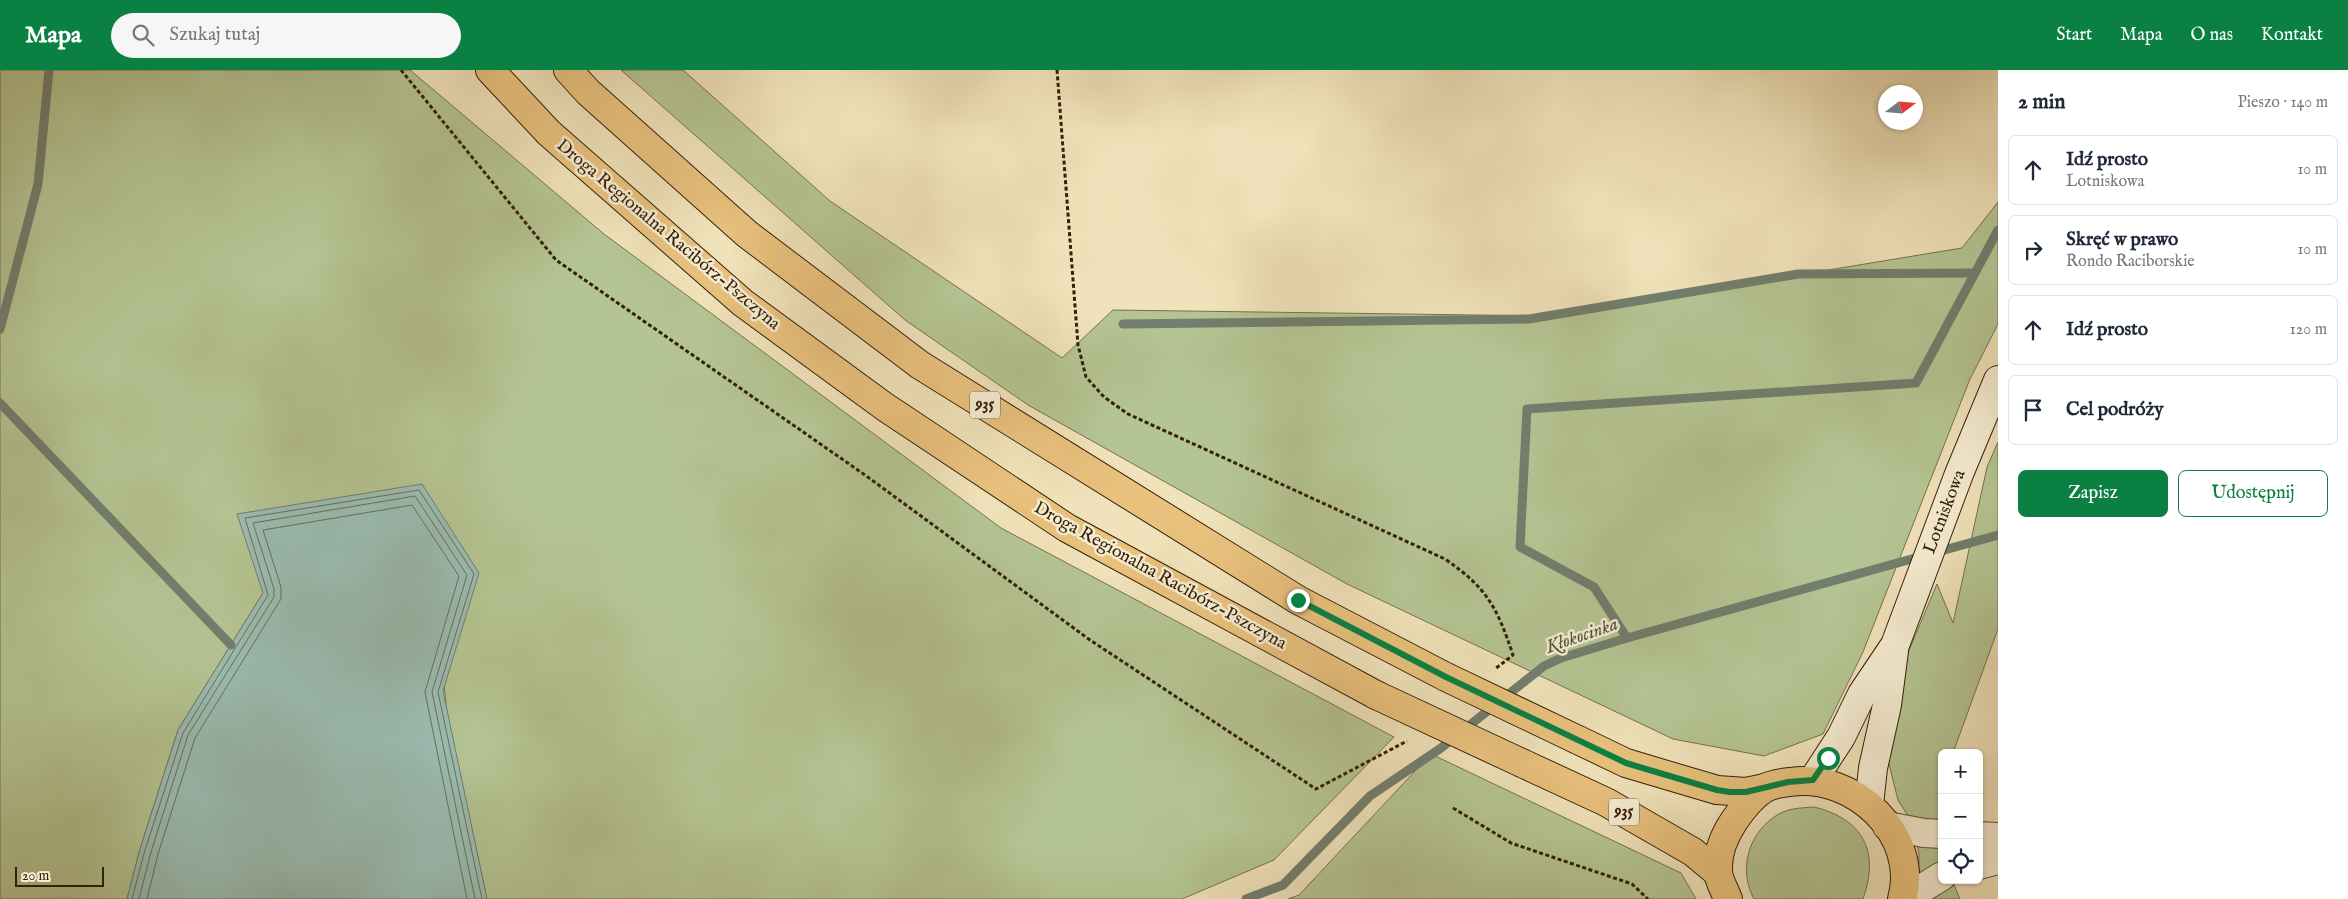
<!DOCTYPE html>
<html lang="pl">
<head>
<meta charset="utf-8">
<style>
  body { margin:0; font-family:"IM FELL English",serif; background:#f6f6f7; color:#1f2937 }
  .controls { position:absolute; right:15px; bottom:15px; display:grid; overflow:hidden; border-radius:8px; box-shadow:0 1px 4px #0004 }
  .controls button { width:45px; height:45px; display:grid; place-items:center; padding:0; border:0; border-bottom:1px solid #e0e1e3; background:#fff; color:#1f2937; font:25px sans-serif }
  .compass { position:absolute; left:1878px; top:15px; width:45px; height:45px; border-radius:50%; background:#fff; box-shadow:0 1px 4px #0004; rotate:74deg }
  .scale { position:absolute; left:15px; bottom:12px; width:89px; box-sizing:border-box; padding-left:5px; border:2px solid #352008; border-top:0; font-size:14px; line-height:18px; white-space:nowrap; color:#352008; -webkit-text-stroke:4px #f5ecd2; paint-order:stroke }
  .stop { position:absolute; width:15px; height:15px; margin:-11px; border:4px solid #0b8043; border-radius:50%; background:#fff }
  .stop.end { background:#0b8043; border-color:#fff; box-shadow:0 1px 5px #0008 }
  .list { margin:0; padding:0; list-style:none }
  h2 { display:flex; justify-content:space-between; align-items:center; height:65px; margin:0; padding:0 20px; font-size:21px }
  h2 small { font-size:16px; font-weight:400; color:#747a83 }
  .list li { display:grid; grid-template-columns:32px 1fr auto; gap:15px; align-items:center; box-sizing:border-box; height:70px; margin:0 10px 10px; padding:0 10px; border:1px solid #e0e1e3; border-radius:8px }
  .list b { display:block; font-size:19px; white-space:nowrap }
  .list p { margin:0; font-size:16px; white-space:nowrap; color:#747a83 }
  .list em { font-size:16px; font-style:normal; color:#747a83 }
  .actions { display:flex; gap:10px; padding:15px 20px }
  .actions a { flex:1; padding:11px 0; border:1px solid #0b8043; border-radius:8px; text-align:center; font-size:18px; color:#0b8043 }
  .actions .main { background:#0b8043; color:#fff }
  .icon { flex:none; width:28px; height:28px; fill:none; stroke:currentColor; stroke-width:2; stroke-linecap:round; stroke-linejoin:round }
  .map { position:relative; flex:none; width:1998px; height:829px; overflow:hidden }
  header { display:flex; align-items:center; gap:30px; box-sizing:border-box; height:70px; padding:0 25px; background:#0b8043; color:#fff }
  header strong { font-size:24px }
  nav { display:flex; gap:28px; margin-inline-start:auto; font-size:18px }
  .search { width:350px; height:45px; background:#f6f6f7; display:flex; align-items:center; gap:12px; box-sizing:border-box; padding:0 18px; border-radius:28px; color:#747a83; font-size:19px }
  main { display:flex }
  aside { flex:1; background:#fff }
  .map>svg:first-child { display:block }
  .green { fill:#b5c493; stroke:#75724e }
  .water { fill:#9abdb2; stroke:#727e6e }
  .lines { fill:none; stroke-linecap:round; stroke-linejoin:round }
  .shore { stroke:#686e5d; stroke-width:1 }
  .stream { stroke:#727e6e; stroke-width:9 }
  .minor-casing { stroke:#645034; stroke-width:30 }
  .secondary-casing { stroke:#352008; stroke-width:30 }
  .primary-casing { stroke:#352008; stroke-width:30 }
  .path { stroke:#352008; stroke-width:3; stroke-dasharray:4 2.5; stroke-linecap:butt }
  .minor { stroke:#f5ecd2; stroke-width:28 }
  .secondary { stroke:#f5ecd2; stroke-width:28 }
  .primary { stroke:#e8c17d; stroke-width:28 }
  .primary-bridge-casing { stroke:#352008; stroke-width:30; stroke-linecap:butt }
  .primary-bridge { stroke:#e8c17d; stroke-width:28 }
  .route { stroke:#0b8043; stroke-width:6 }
  .labels { text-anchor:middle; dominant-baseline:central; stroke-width:5; stroke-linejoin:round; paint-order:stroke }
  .shield { fill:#f5ecd2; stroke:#6f5d45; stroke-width:1 }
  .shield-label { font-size:16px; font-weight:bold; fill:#352008 }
  .street-label { font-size:18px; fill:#352008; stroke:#f5ecd2 }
  .water-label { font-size:19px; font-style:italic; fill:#534f3b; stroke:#f5ecd2 }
</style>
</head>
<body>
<header>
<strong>Mapa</strong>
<div class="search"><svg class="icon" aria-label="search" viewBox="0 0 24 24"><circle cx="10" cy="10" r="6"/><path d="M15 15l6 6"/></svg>Szukaj tutaj</div>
<nav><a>Start</a><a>Mapa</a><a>O nas</a><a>Kontakt</a></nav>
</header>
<main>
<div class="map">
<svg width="1998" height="829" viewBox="0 0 1998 829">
  <rect width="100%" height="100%" fill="#f0e2ba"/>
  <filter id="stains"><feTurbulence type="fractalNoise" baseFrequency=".004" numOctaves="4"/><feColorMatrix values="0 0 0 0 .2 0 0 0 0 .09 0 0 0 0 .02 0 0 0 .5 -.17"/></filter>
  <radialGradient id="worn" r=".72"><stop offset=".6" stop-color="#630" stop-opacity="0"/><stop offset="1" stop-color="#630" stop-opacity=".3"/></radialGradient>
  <g class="green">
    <path d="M0,0H410L604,164L1001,458L1394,667L1274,790L1182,829H487L447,643L422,414L263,523L178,660L140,779L127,829H0Z"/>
    <path d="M621,0H683L830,131L1062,288L1113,240L1549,246L1962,178L1998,132V254L1970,309L1863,582L1823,664L1764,686L1673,669L1347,514L1028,335L905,250Z"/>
    <path d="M1998,372V559L1953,683H1942V810H1952L1960,829H1918L1919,786L1915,757L1898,730L1888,690L1907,585L1937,514L1953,553L1987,397Z"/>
    <path d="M1431,684L1681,803L1696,829H1288L1299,825Z"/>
    <path d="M1814,737C1863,749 1880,781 1863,829H1754C1739,801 1747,766 1774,747C1786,738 1800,738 1814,737Z"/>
  </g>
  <path class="water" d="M422,414L479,503L443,621L487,829H127L140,779L178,660L263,523L237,444Z"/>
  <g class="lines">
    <g class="shore">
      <path d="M132,829L145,780L183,663L268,525L245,448L419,420L474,504L438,622L482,829"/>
      <path d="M139,829L151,782L188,665L274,527V519L253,453L415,426L467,505L432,622L475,829"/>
      <path d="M147,829L158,784L195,668L281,529V517L263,460L412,435L459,506L425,622L467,829"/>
    </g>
    <g class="stream">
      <path d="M1123,254L1529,249L1798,204L1974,203"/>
      <path d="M0,259L38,114L49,0"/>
      <path d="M0,333L231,575"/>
      <path d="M1627,568L1594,517L1520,477L1527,339L1916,313L1998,160"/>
      <path d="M1246,829L1283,815L1370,726L1441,678L1544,596L1561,588L1627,568L1998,465"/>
    </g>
    <defs>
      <g id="minor">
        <path d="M1887,756L1924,763L1942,764"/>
        <path d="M1979,766L1998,767"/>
        <path d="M1979,795L1998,790"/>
        <path d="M1905,829L1942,806"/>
      </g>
      <g id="secondary">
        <path d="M1813,710L1841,667L1862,624L1895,575L1959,404L1998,310"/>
        <path d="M1869,735L1873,698L1887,635L1894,581"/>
      </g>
      <g id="primary">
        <path d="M490,0L549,63L743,233L885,337L1067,458L1376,625"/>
        <path d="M568,0L588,22L747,164L920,295L1298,530L1446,607"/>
        <path d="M1578,670L1626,693L1717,720L1746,722L1765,718"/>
        <path d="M1524,694L1606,732L1693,782L1717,802"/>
        <path d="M1728,829C1725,821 1718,809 1718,801C1717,782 1724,766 1734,751C1742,739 1752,726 1765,718C1772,714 1782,713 1790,712C1854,702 1920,765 1902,829"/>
      </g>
    </defs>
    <use href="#minor" class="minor-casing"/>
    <use href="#secondary" class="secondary-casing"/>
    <use href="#primary" class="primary-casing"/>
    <g class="path">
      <path d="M401,0L556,190L865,405L1090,570L1316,719L1407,671"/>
      <path d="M1057,0L1078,275L1086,307L1104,327L1128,344L1445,489C1487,518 1497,537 1513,585L1495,599"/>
      <path d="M1453,738L1511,773L1632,814L1648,829"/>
    </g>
    <use href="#minor" class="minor"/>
    <use href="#secondary" class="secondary"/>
    <use href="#primary" class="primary"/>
    <defs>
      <g id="primary-bridge">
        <path d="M1446,607L1578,670"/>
        <path d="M1376,625L1524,694"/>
      </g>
    </defs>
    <use href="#primary-bridge" class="primary-bridge-casing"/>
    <use href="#primary-bridge" class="primary-bridge"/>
  </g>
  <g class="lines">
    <path class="route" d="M1298,530L1446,607L1626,693L1717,720L1730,722H1746L1788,712L1813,710L1828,688"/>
  </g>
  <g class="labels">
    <g class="shield">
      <rect x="970" y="321.5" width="30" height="27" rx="4"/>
      <rect x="1609" y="728.5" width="30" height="27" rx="4"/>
    </g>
    <g class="shield-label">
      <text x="985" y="335">935</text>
      <text x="1624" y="742">935</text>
    </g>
    <g class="street-label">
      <text transform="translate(668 165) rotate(40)">Droga Regionalna Racibórz-Pszczyna</text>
      <text transform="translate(1945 442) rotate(-69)">Lotniskowa</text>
      <text transform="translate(1160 506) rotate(29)">Droga Regionalna Racibórz-Pszczyna</text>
    </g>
    <g class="water-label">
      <text transform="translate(1582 566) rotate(-19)">Kłokocinka</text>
    </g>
  </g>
  <rect width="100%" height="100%" filter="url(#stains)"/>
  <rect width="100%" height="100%" fill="url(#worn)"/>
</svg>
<div class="controls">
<button>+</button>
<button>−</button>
<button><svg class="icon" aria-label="locate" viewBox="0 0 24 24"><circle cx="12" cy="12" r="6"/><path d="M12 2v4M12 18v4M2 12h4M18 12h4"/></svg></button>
</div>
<svg class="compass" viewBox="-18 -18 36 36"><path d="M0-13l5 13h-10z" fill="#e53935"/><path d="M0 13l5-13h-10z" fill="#747a83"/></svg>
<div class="scale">20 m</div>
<div class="stop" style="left:1828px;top:688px"></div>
<div class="stop end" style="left:1298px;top:530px"></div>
</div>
<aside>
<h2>2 min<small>Pieszo · 140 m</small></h2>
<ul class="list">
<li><svg class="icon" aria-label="ahead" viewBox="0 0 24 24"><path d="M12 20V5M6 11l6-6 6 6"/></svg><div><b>Idź prosto</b><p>Lotniskowa</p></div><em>10 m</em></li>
<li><svg class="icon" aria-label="right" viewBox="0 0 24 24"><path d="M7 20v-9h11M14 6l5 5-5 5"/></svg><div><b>Skręć w prawo</b><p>Rondo Raciborskie</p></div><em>10 m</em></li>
<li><svg class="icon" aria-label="ahead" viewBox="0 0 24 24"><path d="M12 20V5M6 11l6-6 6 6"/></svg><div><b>Idź prosto</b></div><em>120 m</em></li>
<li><svg class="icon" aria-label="arrive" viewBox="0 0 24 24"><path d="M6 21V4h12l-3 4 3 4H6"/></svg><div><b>Cel podróży</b></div></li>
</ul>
<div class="actions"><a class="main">Zapisz</a><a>Udostępnij</a></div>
</aside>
</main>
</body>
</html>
